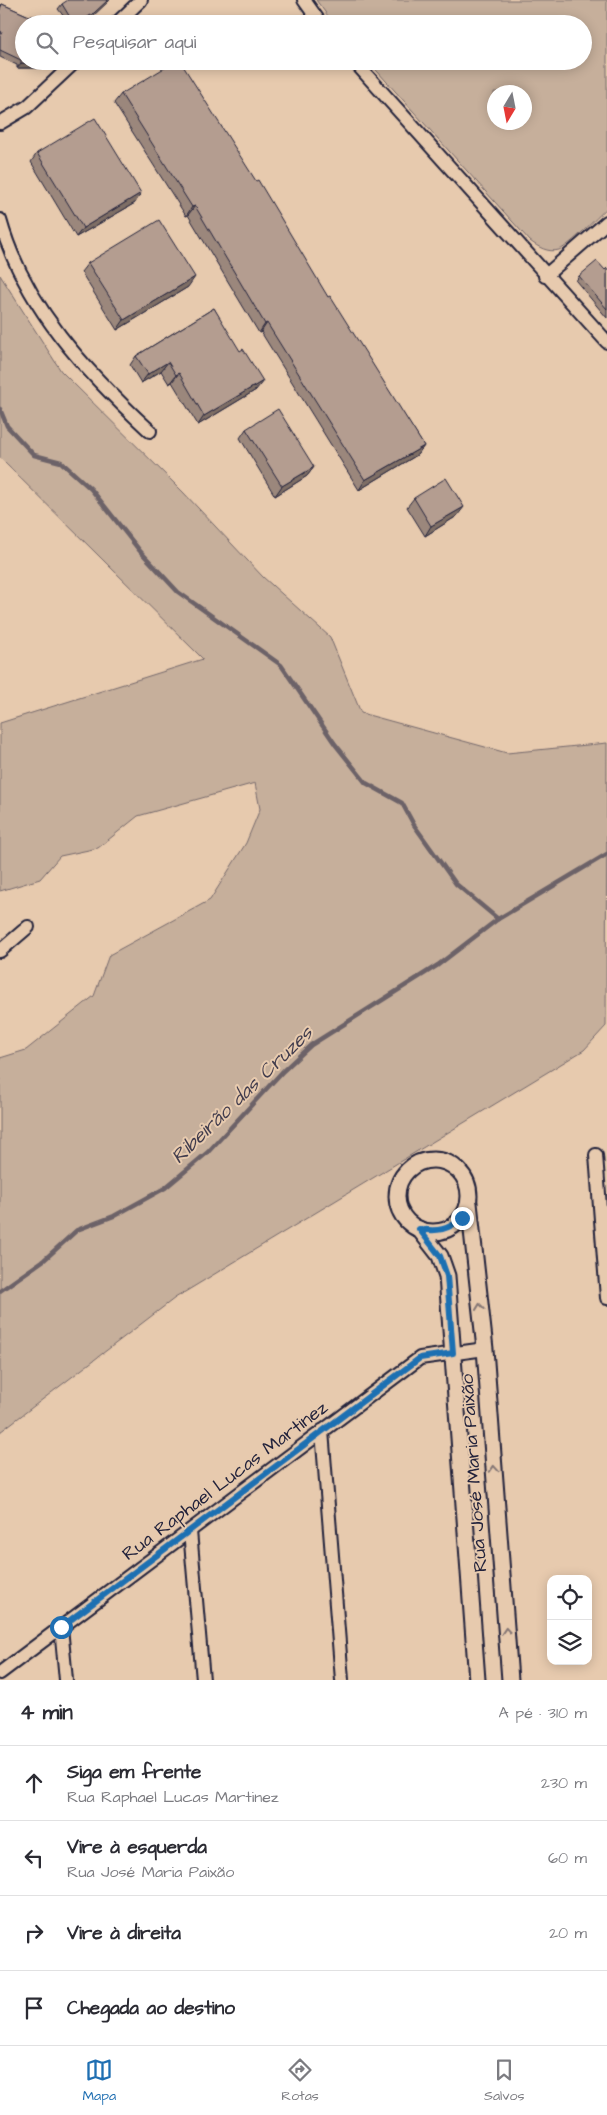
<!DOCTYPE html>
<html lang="pt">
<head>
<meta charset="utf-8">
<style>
  body { margin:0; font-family:"Architects Daughter",sans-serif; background:#f7f7f7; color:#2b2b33 }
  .controls { position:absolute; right:15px; bottom:15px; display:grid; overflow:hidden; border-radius:10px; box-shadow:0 2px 12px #0003 }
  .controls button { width:45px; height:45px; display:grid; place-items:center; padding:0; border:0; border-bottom:1px solid #e1e1e2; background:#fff; color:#2b2b33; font:25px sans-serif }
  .compass { position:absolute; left:487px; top:85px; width:45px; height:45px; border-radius:50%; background:#fff; box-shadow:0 2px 12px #0003; rotate:190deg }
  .stop { position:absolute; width:15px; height:15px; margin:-11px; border:4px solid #1f6fb2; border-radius:50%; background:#fff }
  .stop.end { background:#1f6fb2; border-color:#fff; box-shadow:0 1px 5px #0008 }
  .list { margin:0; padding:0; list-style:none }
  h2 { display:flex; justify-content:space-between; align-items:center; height:65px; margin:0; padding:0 20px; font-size:21px }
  h2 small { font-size:16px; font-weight:400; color:#7c7c81 }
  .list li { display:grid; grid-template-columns:32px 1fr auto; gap:15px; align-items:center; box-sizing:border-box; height:75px; padding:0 20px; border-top:1px solid #e1e1e2 }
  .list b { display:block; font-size:19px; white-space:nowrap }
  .list p { margin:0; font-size:16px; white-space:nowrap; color:#7c7c81 }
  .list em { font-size:16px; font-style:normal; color:#7c7c81 }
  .icon { flex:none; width:28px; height:28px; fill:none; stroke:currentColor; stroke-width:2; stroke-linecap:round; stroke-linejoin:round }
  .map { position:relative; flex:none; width:607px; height:1680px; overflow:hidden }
  .search { position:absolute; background:#fff; box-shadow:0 2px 12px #0003; left:15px; right:15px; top:15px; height:55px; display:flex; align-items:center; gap:12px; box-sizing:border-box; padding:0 18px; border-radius:28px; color:#7c7c81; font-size:19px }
  .sheet { height:365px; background:#fff }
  nav { display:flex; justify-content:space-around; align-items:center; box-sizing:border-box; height:70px; border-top:1px solid #e1e1e2; background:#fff; font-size:14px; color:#7c7c81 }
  nav a { display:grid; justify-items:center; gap:2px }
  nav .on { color:#1f6fb2 }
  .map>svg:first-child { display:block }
  .green { fill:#c6af9b; stroke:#74686b; fill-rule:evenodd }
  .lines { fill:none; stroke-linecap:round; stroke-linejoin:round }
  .stream { stroke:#6c6267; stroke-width:4.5 }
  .minor-casing { stroke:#22223b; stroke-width:16 }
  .tertiary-casing { stroke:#22223b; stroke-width:19 }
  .minor { stroke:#e7caae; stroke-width:12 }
  .tertiary { stroke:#e7caae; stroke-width:15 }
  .wall { fill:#9b877c; stroke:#22223b }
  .shaded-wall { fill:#7e6e65; stroke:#22223b }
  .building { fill:#b49d90; stroke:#22223b }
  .oneway { stroke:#847674 }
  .route { stroke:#1f6fb2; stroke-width:6 }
  .labels { text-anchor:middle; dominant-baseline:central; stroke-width:4; stroke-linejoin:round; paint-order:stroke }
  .street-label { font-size:19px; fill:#22223b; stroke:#e7caae }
  .water-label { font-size:20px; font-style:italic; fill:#413c4d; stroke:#e7caae }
</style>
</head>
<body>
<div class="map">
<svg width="607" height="1680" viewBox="0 0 607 1680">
  <rect width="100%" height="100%" fill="#e7caae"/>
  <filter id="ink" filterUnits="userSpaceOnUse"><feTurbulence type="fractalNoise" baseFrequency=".02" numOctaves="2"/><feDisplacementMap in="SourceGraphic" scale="10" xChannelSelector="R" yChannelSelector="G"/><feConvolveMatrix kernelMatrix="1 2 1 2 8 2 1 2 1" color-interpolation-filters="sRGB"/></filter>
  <g filter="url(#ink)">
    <g class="green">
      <path d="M316,0H607V208C596,218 571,245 559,250C548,253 538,247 530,241L368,61H583V24H334ZM524,92V122H494V92Z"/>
      <path d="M0,275L61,371L183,492L263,577L330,637L361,713L507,753L607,743L606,1026L584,1050L175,1298L0,1432V1058L26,1050L94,996L109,955L210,900L246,843L260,809L255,783L138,816L98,848L60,856L40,879L0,891V723L203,659L0,458Z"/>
    </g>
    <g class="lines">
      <g class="stream">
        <path d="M0,409L7,426L34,455L61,462L91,489L140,551L178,592L281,665L335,744L366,783L402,803L414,825L456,884L498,919"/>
        <path d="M0,1291L44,1260L77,1230L114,1216L165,1188L208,1152L283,1071L311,1045L438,965L498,919L607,854"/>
      </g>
      <defs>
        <g id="minor">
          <path d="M304,0L321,24"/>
          <path d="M116,24L141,0"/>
          <path d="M354,61L607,342"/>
          <path d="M0,123L27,107L76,61"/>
          <path d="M0,220C24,306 86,372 150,431"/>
          <path d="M545,276L607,222"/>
          <path d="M0,951L28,927"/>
          <path d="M596,1155L607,1298"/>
          <path d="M322,1431L342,1680"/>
          <path d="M190,1531L203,1680"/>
          <path d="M61,1627L66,1680"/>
          <path d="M0,1673L420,1358L485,1349"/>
        </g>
        <g id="tertiary">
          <circle cx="433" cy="1196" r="36"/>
          <path d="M469,1203L485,1349L510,1680"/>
          <path d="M419,1229L440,1256L447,1276L477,1680"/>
        </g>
      </defs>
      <use href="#minor" class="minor-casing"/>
      <use href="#tertiary" class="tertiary-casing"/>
      <use href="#minor" class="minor"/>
      <use href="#tertiary" class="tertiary"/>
    </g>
    <g class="wall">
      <path d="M2,4L29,16L65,18L58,9L62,4L91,18L24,24L48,63L45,68H17V65L0,57V7Z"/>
      <path d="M121,94L328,297L424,446L417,455L359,490L261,332L259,333L188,215L186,216L114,103Z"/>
      <path d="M37,153L135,203L76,237L31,162Z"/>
      <path d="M88,263L188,287L117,330L81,272Z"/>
      <path d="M607,268V318L576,281L579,276L605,270Z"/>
      <path d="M214,308L256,390L198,425L172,382L169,384L161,371L141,383L130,365L136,356Z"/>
      <path d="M246,429L314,467L307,476L275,496L240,438Z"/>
      <path d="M414,498L457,516L425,536L407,507Z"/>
    </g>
    <g class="shaded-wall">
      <path d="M108,0H110L91,18L81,24H77Z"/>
      <path d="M21,63H48L45,68H17Z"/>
      <path d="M141,193L135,203L76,237L83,228Z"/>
      <path d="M195,206L188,215L186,216L192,207Z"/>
      <path d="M195,277L188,287L117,330L124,320Z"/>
      <path d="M267,323L261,332L259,333L265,324Z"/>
      <path d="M168,362L161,371L141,383L148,374Z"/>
      <path d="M179,373L172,382L169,384L176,375Z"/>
      <path d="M263,381L256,390L198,425L204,416Z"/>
      <path d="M424,446L417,455L359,490L365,480Z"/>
      <path d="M314,467L307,476L275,496L282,486Z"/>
      <path d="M464,507L457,516L425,536L431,526Z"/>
    </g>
    <g class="building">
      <path d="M68,0H108L94,13L77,24H24V61H48V63H21V60L0,50V36L2,32L0,31V9L2,4L29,16L71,19L62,4Z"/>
      <path d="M176,61H180L256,181L258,180L328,297L330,296L424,446L365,480L267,323L265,324L195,206L192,207L121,94Z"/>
      <path d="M95,118L141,193L83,228L37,153Z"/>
      <path d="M159,220L195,277L124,320L88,263Z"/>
      <path d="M597,261L605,270L607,268V309L579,276Z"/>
      <path d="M214,308L240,351L243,349L263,381L204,416L179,373L176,375L168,362L148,374L136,356Z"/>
      <path d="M278,409L314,467L282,486L246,429Z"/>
      <path d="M446,478L464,507L431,526L414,498Z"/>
    </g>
    <defs><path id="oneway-chevron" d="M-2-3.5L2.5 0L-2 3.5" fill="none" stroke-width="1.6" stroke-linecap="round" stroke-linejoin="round" transform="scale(1.25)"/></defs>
    <g class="oneway">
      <use href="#oneway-chevron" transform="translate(480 1307) rotate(-96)"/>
      <use href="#oneway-chevron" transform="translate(494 1469) rotate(-94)"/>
      <use href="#oneway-chevron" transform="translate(506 1631) rotate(-94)"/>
    </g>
  </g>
  <g class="lines" filter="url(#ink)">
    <path class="route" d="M61,1627L420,1358L453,1353L447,1276L440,1256L419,1229C438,1232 448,1230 462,1218"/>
  </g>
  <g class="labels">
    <g class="street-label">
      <text transform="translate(474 1473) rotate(-94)">Rua José Maria Paixão</text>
      <text transform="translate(225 1481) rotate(-37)">Rua Raphael Lucas Martinez</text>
    </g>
    <g class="water-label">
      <text transform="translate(242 1095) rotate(-44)">Ribeirão das Cruzes</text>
    </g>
  </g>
</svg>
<div class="controls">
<button><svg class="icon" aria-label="locate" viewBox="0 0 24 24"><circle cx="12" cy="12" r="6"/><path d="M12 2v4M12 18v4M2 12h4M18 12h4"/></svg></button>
<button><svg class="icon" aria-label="layers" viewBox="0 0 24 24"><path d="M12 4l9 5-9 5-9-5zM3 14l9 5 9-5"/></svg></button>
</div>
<svg class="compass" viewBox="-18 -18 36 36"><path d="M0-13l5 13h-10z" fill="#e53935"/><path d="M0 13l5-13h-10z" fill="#7c7c81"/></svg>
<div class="stop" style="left:61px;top:1627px"></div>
<div class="stop end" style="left:462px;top:1218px"></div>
<div class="search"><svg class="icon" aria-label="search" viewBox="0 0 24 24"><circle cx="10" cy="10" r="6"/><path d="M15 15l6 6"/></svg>Pesquisar aqui</div>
</div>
<section class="sheet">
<h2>4 min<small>A pé · 310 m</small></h2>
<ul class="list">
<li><svg class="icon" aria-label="ahead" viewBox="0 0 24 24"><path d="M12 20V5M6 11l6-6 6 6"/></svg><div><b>Siga em frente</b><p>Rua Raphael Lucas Martinez</p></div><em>230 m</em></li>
<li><svg class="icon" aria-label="left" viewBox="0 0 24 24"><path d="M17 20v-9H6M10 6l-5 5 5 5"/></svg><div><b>Vire à esquerda</b><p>Rua José Maria Paixão</p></div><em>60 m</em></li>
<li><svg class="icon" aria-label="right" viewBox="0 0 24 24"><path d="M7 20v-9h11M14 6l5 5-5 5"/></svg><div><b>Vire à direita</b></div><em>20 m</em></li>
<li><svg class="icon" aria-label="arrive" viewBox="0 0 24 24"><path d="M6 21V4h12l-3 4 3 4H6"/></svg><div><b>Chegada ao destino</b></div></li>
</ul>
</section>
<nav>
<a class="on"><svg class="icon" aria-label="map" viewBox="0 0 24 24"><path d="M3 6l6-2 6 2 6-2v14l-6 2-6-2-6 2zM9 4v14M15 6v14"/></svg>Mapa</a>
<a><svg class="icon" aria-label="directions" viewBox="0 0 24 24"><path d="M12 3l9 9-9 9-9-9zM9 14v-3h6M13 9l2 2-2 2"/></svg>Rotas</a>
<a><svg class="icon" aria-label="saved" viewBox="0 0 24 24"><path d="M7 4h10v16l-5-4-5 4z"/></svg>Salvos</a>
</nav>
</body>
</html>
